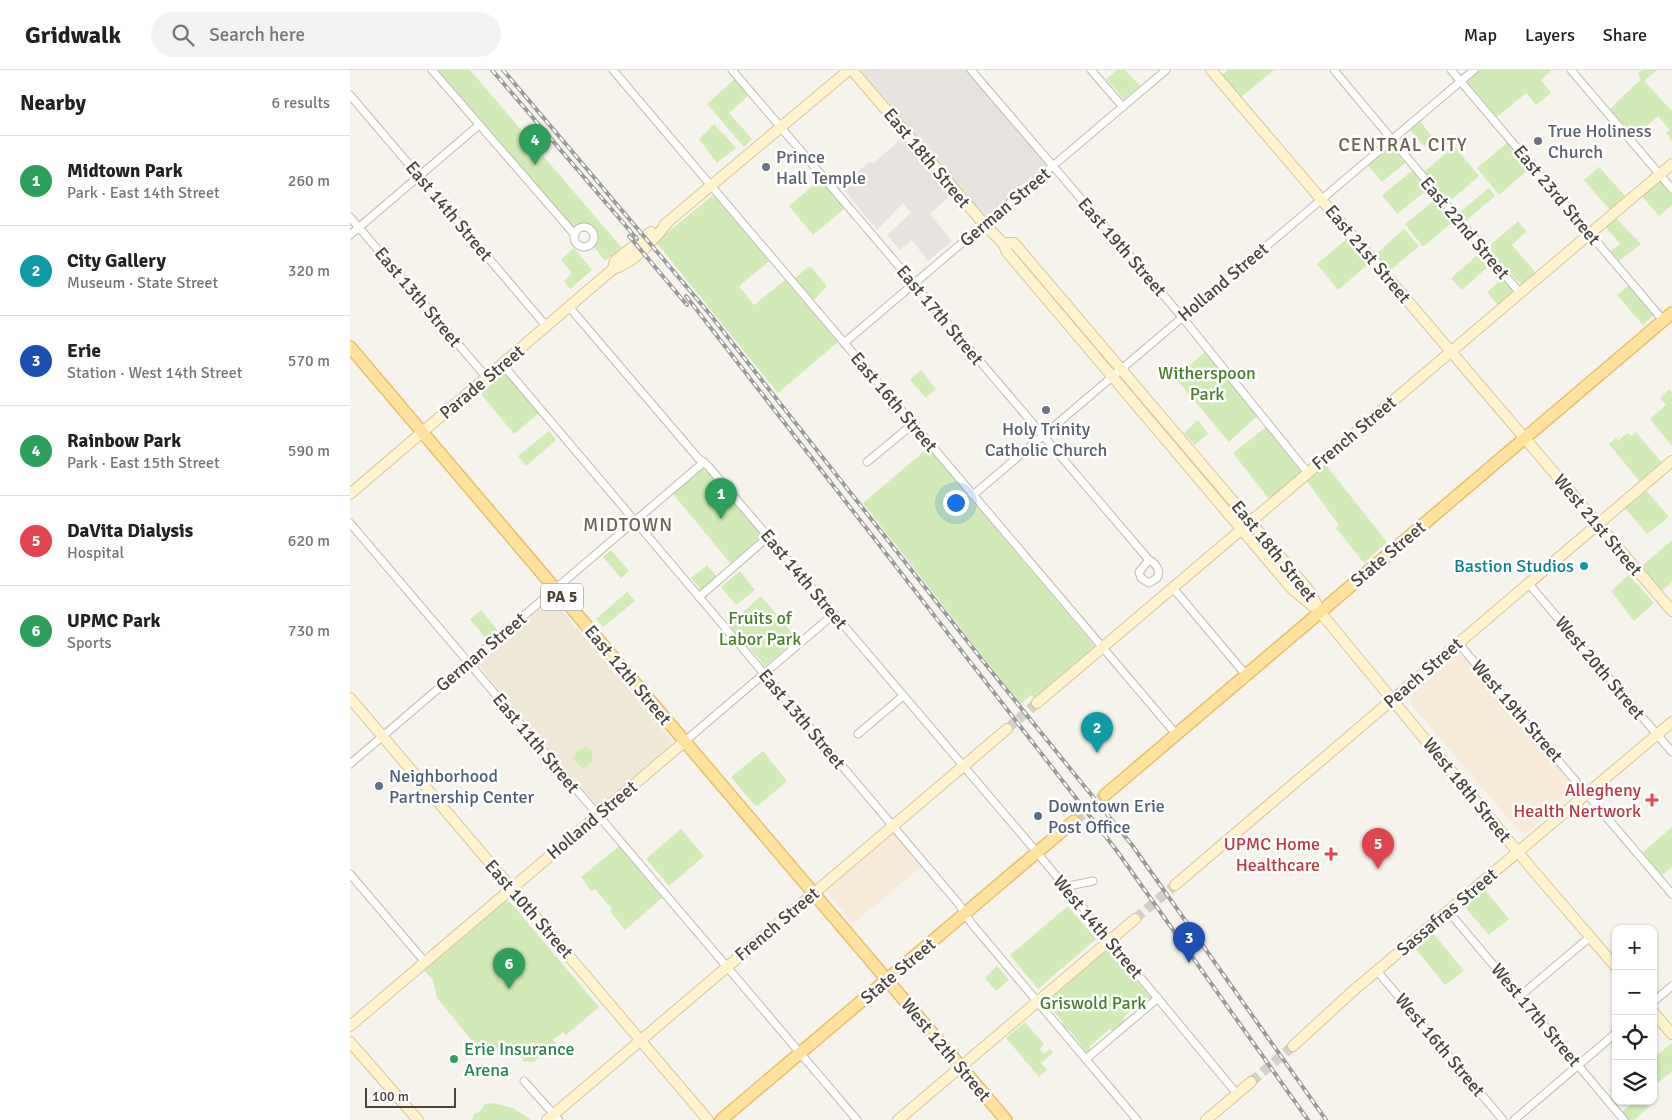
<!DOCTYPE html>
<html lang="en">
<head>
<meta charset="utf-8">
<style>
  body { margin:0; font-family:Signika,sans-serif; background:#f2f2f2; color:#202124 }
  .controls { position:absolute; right:15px; bottom:15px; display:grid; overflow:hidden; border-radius:10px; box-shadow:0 1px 4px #0004 }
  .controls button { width:45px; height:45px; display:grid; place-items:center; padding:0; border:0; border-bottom:1px solid #e0e0e0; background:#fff; color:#202124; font:25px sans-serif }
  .scale { position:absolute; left:15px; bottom:12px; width:91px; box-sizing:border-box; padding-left:5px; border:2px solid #4b4439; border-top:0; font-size:14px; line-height:18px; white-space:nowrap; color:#4b4439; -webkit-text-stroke:4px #fff; paint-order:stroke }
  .you { position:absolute; left:605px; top:432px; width:18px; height:18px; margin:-12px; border:4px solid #fff; border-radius:50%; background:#1a73e8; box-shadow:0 0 0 8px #1a73e833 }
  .badge { display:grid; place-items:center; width:32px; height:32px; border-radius:50%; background:#db2777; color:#fff; font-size:16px; font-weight:700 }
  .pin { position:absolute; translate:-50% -41px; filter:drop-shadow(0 1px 2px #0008) }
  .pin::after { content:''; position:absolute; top:26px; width:18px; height:15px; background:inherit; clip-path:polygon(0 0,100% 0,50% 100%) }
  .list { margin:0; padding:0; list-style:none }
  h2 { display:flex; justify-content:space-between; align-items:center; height:65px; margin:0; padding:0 20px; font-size:21px }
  h2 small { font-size:16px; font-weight:400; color:#757577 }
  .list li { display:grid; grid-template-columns:32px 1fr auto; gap:15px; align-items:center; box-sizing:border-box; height:90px; padding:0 20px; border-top:1px solid #e0e0e0 }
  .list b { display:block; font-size:19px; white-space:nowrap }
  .list p { margin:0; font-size:16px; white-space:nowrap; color:#757577 }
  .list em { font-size:16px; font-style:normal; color:#757577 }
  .icon { flex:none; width:28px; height:28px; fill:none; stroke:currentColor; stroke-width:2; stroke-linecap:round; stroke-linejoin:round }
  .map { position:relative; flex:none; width:1322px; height:1050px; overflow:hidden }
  header { display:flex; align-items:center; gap:30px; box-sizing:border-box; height:70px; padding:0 25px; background:#fff; border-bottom:1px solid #e0e0e0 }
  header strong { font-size:24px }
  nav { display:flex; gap:28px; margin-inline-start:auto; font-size:18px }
  .search { width:350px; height:45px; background:#f2f2f2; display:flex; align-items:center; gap:12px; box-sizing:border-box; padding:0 18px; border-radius:28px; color:#757577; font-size:19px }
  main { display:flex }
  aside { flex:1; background:#fff }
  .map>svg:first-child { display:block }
  .commercial { fill:#f7ead8 }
  .industrial { fill:#e6e2dd }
  .education { fill:#efe8d6 }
  .green { fill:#d2eab5 }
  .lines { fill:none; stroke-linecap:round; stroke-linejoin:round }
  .secondary-tunnel { stroke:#d4d0c8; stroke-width:10; stroke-dasharray:10 5; stroke-linecap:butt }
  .primary-tunnel { stroke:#d4d0c8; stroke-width:11; stroke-dasharray:11 5.5; stroke-linecap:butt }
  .street-casing { stroke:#c2bbae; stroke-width:9 }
  .secondary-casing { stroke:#d6c79b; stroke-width:12 }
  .primary-casing { stroke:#e6c16a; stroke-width:14 }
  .street { stroke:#fff; stroke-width:7 }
  .secondary { stroke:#fff3cd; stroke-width:10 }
  .primary { stroke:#ffe39c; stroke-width:11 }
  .rail-casing { stroke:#9a9a9a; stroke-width:4 }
  .rail { stroke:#fff; stroke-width:2; stroke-dasharray:5.5; stroke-linecap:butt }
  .worship-dot { fill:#6b7280; stroke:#fff; stroke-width:2 }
  .culture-dot { fill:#0f9aa8; stroke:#fff; stroke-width:2 }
  .service-dot { fill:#5c6f8a; stroke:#fff; stroke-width:2 }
  .health-dot { fill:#e0444e; stroke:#fff; stroke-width:2 }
  .leisure-dot { fill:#2e9e5b; stroke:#fff; stroke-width:2 }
  .labels { text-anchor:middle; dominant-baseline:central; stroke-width:5; stroke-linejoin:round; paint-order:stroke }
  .shield { fill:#fff; stroke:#817c74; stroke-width:1 }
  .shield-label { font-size:16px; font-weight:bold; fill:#4b4439 }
  .worship-label { font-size:18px; fill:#5b616d; stroke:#fff; text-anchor:start }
  .street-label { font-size:18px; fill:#4b4439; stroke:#fff }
  .park-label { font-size:18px; fill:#4a7f2a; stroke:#fff }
  .culture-label { font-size:18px; fill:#0d838f; stroke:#fff; text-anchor:end }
  .service-label { font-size:18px; fill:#4e5e75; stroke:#fff; text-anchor:start }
  .health-label { font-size:18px; fill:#be3a42; stroke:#fff; text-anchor:end }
  .leisure-label { font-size:18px; fill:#27864d; stroke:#fff; text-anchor:start }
  .neighbourhood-label { font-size:19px; letter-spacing:1px; fill:#6e6250; stroke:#fff }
</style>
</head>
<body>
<header>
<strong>Gridwalk</strong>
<div class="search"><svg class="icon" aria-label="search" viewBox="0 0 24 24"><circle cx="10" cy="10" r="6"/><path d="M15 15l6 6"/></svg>Search here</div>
<nav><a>Map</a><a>Layers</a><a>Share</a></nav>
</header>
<main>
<aside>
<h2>Nearby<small>6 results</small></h2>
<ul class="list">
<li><span class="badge" style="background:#2e9e5b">1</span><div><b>Midtown Park</b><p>Park · East 14th Street</p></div><em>260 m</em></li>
<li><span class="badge" style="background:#0f9aa8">2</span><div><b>City Gallery</b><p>Museum · State Street</p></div><em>320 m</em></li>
<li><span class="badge" style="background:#1a4fb4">3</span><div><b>Erie</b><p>Station · West 14th Street</p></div><em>570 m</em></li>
<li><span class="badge" style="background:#2e9e5b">4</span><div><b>Rainbow Park</b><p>Park · East 15th Street</p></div><em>590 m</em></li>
<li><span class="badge" style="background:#e0444e">5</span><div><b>DaVita Dialysis</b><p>Hospital</p></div><em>620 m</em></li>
<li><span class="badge" style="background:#2e9e5b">6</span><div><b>UPMC Park</b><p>Sports</p></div><em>730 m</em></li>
</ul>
</aside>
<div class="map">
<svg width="1322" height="1050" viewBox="0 0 1322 1050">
  <rect width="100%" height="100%" fill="#f6f3ec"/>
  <g class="commercial">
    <path d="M1108,585L1113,586L1225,718L1224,723L1176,763L1169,761L1060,633L1061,625Z"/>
    <path d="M543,763L572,796L504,853L502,852L477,822L478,817Z"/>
  </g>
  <path class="industrial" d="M513,0H618L697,93L627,155L603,125L600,126L580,144L602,171L578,191L562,170L550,180L537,165L561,143L553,133L527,160L491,116L520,91L523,94L554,66L507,10H501Z"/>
  <path class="education" d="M202,529L321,669L322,673V676L248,737L126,592L197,530Z"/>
  <g class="green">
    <path d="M88,0H120L272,178L255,191L244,177L247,171L246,160L236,154L226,157L219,154Z"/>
    <path d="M767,0H775L790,16L774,29L756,9Z"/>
    <path d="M878,0H924L891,27L872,5Z"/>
    <path d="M1129,0H1202L1191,10L1201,23L1186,35L1176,23L1147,47L1117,12Z"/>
    <path d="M1292,0H1307L1294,11L1322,41V71L1316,63L1320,60L1308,46L1284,67L1260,39L1291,9L1288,4Z"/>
    <path d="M385,9L399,25L379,43L402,69L394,77L357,34Z"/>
    <path d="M1070,51L1084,69L1075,77L1060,60Z"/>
    <path d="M364,54L386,78L367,93L349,69Z"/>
    <path d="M1158,72L1180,98L1149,125L1127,98Z"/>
    <path d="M1041,76L1055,93L1032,112L1018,95Z"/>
    <path d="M1104,76L1129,106L1099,132L1074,102Z"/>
    <path d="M1249,97L1276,127L1260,140L1234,110Z"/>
    <path d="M1062,101L1078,119L1047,144L1032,125Z"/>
    <path d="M471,109L495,138L463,165L439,136Z"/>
    <path d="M1310,111L1322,125V135L1309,146L1291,125Z"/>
    <path d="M1139,118L1145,126L1116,151L1109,143Z"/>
    <path d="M363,125L419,191L389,216L404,235L435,210L488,272L428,323L306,172Z"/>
    <path d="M1086,129L1104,151L1073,177L1055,154Z"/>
    <path d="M1265,147L1291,174L1269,191L1261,181L1270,174L1255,156Z"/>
    <path d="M1168,151L1176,161L1162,175L1186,203L1171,215L1138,177Z"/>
    <path d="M1054,159L1069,176L1039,201L1025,185Z"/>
    <path d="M999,167L1020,193L988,220L967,194Z"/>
    <path d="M224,178L242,200L220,219L214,211L222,203L211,190Z"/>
    <path d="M1131,182L1141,194L1112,220L1101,208Z"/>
    <path d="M458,197H461L477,216L464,230L445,208Z"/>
    <path d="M1153,208L1163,221L1148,235L1137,222Z"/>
    <path d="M1279,215L1304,245L1293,255L1267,225Z"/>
    <path d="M856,281L907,346L879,372L825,308Z"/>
    <path d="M571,300L586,319L576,328L560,310Z"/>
    <path d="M152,304H155L189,343L164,364L131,324Z"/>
    <path d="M1319,319L1322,322V376L1300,349L1316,335L1310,328Z"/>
    <path d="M848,350L858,364L845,375L834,363Z"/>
    <path d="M917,356L953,401L919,429L883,383Z"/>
    <path d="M199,361L206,370L176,396L168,386Z"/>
    <path d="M1286,362L1313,394L1291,413L1259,374L1266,368L1268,371L1277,363L1281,366Z"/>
    <path d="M578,378L744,575V578L684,629L681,625L670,634L513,433Z"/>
    <path d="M975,394L1037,472L1014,493L986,458L989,455L956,410Z"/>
    <path d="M354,397L413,466L381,494L323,424Z"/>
    <path d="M1296,420L1319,447L1297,464L1275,438Z"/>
    <path d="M1322,470V512L1310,522L1290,498Z"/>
    <path d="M261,480L279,501L271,508L253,487Z"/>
    <path d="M357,495L367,507L351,520L341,508Z"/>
    <path d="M390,501L405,520L386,535L371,517Z"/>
    <path d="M1279,505L1304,533L1284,551L1261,521Z"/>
    <path d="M277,522L285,531L253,557L246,549Z"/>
    <path d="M411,526L447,569L415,596L379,555Z"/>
    <path d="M131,540L148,561L137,570L120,549Z"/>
    <path d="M234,677L241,679L243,691L233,699L222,688L226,682Z"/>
    <path d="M413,681L437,711L408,736L404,735L381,707Z"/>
    <path d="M1322,757V797L1312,805L1292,783Z"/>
    <path d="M331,759L354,786L319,816L296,789Z"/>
    <path d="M269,776L312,828L275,860L260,841L262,839L245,819L241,821L231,807Z"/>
    <path d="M1134,819L1159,849L1139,865L1114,836Z"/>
    <path d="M152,831L160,832L249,937L216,965L213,962L203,970L206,974L183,992L172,991L174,990L167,983L149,984L146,979L137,986L134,981L132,983L87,928L83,910L73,899Z"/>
    <path d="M718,836L746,869L688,919L660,885Z"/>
    <path d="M1083,863L1114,901L1095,915L1065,878Z"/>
    <path d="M759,878L802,929L796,934L791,932L773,948L774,952L764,961L760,959L740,976L741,980L737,983L721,962L712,955V951L699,935L696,937L694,934Z"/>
    <path d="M647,896L659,910L646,921L635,908Z"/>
    <path d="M675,952L694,974L690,979L694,984L700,979L703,983L691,993L697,1000L689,1007L656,968Z"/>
    <path d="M1322,973V1001L1308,1013L1303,1007V988Z"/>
    <path d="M1285,1031H1300L1302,1034L1284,1050H1279L1272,1042Z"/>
    <path d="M142,1033L163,1038L181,1050H122L124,1044L130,1041L135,1034Z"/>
  </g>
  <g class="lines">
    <g class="secondary-tunnel">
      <path d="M657,659L687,633"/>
      <path d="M785,849L825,815"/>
      <path d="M901,1012L943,976"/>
    </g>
    <path class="primary-tunnel" d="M724,751L755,725"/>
    <defs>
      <g id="street">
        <path d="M82,0L225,165"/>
        <path d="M263,0L826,664"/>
        <path d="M382,0L799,490"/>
        <path d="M621,0L832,247L958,403"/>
        <path d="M741,0L773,37"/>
        <path d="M984,0L1170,223"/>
        <path d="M1101,0L1313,250"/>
        <path d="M1221,0L1322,119"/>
        <path d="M0,25L197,257"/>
        <path d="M0,147L137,308"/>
        <circle cx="234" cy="167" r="10"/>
        <path d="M0,165L129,55"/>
        <path d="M220,238L348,388L358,396L679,773L887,1024"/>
        <path d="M494,273L816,0"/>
        <path d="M153,295L608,833L622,854L787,1050"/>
        <path d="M517,392L563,354"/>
        <path d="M623,425L1124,0"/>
        <path d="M0,453L507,1050"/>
        <path d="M799,490C806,493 811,501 807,508L799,513L791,508L789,502Z"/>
        <path d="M1178,513L1322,682"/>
        <path d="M823,518L896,605"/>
        <path d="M349,527L418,467"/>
        <path d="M1108,573L1322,824"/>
        <path d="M508,664L553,626"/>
        <path d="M334,672L484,544"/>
        <path d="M0,694L354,392"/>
        <path d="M0,804L75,892"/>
        <path d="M714,817L743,811"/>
        <path d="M1098,841L1274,1050"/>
        <path d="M1027,901L1153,1050"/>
        <path d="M1170,926L1240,867"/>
        <path d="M1303,932L1322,916"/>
        <path d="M736,989L808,928"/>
        <path d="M174,1011L209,1050"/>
        <path d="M1164,1050L1266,963"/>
      </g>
      <g id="secondary">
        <path d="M502,0L634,154L653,173L657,182L942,519L969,541"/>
        <path d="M861,0L1322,541"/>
        <path d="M314,155L499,0"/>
        <path d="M653,173H664L961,523L970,542L1181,798L1266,897"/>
        <path d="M263,199L265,191L301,162"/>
        <path d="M0,424L263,199C285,193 305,168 319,151"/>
        <path d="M0,628L358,1050"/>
        <path d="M687,633L1322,94"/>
        <path d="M825,815L1322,391"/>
        <path d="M1303,942L1322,964"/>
        <path d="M0,956L334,672"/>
        <path d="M0,972L68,1050"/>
        <path d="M943,976L1004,920L1322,652"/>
        <path d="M197,1050L657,659"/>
        <path d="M548,1050L785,849"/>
        <path d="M856,1050L901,1012"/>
      </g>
      <g id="primary">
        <path d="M0,277L656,1050"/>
        <path d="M755,725L1322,243"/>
        <path d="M371,1050L724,751"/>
      </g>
    </defs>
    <use href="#street" class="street-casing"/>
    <use href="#secondary" class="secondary-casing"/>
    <use href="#primary" class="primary-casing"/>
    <use href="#street" class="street"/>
    <use href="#secondary" class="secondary"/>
    <use href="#primary" class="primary"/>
    <defs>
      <g id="rail">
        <path d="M142,0L287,169"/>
        <path d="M153,0L358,242L637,596L782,775L976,1050"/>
        <path d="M279,166L337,235"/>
        <path d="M336,226L767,781L958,1050"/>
      </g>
    </defs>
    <use href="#rail" class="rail-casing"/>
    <use href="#rail" class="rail"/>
  </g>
  <g class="worship-dot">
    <circle cx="1188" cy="71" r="5"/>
    <circle cx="416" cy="97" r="5"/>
    <circle cx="696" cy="340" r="5"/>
  </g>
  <circle class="culture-dot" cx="1234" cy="496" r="5"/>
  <g class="service-dot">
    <circle cx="29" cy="716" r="5"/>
    <circle cx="688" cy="746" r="5"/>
  </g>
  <g class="health-dot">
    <path d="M1299.5 722.5h5v5h5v5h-5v5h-5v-5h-5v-5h5z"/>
    <path d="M978.5 776.5h5v5h5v5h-5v5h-5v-5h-5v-5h5z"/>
  </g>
  <circle class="leisure-dot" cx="104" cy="989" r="5"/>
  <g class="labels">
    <rect class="shield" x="191" y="513.5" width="42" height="27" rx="4"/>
    <g class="shield-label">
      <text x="212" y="527">PA 5</text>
    </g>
    <g class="worship-label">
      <text x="1198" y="61">True Holiness<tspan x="1198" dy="21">Church</tspan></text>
      <text x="426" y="87">Prince<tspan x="426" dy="21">Hall Temple</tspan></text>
      <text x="696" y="359" text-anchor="middle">Holy Trinity<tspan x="696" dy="21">Catholic Church</tspan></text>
    </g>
    <g class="street-label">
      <text transform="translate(577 88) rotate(50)">East 18th Street</text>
      <text transform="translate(1207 125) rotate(50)">East 23rd Street</text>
      <text transform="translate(655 137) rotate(-40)">German Street</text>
      <text transform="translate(99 141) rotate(50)">East 14th Street</text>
      <text transform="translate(1115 158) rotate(50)">East 22nd Street</text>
      <text transform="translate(772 177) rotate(49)">East 19th Street</text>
      <text transform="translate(1018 184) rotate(50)">East 21st Street</text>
      <text transform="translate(873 212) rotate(-40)">Holland Street</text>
      <text transform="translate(68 227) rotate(50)">East 13th Street</text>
      <text transform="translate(590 245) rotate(50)">East 17th Street</text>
      <text transform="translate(132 312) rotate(-40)">Parade Street</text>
      <text transform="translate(544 332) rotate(50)">East 16th Street</text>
      <text transform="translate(1004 363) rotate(-40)">French Street</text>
      <text transform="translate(1248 455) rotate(50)">West 21st Street</text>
      <text transform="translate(924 481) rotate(51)">East 18th Street</text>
      <text transform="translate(1038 484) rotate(-40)">State Street</text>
      <text transform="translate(454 509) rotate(50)">East 14th Street</text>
      <text transform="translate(131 582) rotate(-40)">German Street</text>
      <text transform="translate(1250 598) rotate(50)">West 20th Street</text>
      <text transform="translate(1073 603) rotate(-41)">Peach Street</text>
      <text transform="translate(278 605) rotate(50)">East 12th Street</text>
      <text transform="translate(1167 641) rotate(49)">West 19th Street</text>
      <text transform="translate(452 649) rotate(50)">East 13th Street</text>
      <text transform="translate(186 673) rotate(50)">East 11th Street</text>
      <text transform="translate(1117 720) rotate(51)">West 18th Street</text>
      <text transform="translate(242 750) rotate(-40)">Holland Street</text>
      <text transform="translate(179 839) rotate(49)">East 10th Street</text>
      <text transform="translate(1097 842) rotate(-40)">Sassafras Street</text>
      <text transform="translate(427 854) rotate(-40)">French Street</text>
      <text transform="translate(748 857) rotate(50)">West 14th Street</text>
      <text transform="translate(548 901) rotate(-40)">State Street</text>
      <text transform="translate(1186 945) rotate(50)">West 17th Street</text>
      <text transform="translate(1090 975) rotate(50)">West 16th Street</text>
      <text transform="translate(596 980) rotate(50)">West 12th Street</text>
    </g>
    <g class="park-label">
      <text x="857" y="303">Witherspoon<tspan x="857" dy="21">Park</tspan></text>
      <text x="410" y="548">Fruits of<tspan x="410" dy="21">Labor Park</tspan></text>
      <text x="743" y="933">Griswold Park</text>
    </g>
    <g class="culture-label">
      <text x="1224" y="496">Bastion Studios</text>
    </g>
    <g class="service-label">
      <text x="39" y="706">Neighborhood<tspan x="39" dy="21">Partnership Center</tspan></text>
      <text x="698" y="736">Downtown Erie<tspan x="698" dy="21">Post Office</tspan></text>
    </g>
    <g class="health-label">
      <text x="1291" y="720">Allegheny<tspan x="1291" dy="21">Health Nertwork</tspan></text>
      <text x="970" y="774">UPMC Home<tspan x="970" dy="21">Healthcare</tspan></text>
    </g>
    <g class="leisure-label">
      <text x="114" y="979">Erie Insurance<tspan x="114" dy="21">Arena</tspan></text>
    </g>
    <g class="neighbourhood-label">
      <text x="1053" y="75">CENTRAL CITY</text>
      <text x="278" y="455">MIDTOWN</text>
    </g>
  </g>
</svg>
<div class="controls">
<button>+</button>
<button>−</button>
<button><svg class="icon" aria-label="locate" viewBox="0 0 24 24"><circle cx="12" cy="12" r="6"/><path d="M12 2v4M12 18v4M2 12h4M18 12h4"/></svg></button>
<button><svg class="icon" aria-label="layers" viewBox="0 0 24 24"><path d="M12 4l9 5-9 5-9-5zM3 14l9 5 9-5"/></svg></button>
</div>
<div class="scale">100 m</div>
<div class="you"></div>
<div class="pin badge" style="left:371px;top:449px;background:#2e9e5b">1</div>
<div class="pin badge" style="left:747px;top:683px;background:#0f9aa8">2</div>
<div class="pin badge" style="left:839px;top:893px;background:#1a4fb4">3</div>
<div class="pin badge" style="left:185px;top:95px;background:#2e9e5b">4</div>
<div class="pin badge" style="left:1028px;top:799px;background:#e0444e">5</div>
<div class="pin badge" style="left:159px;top:919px;background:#2e9e5b">6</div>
</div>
</main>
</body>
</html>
